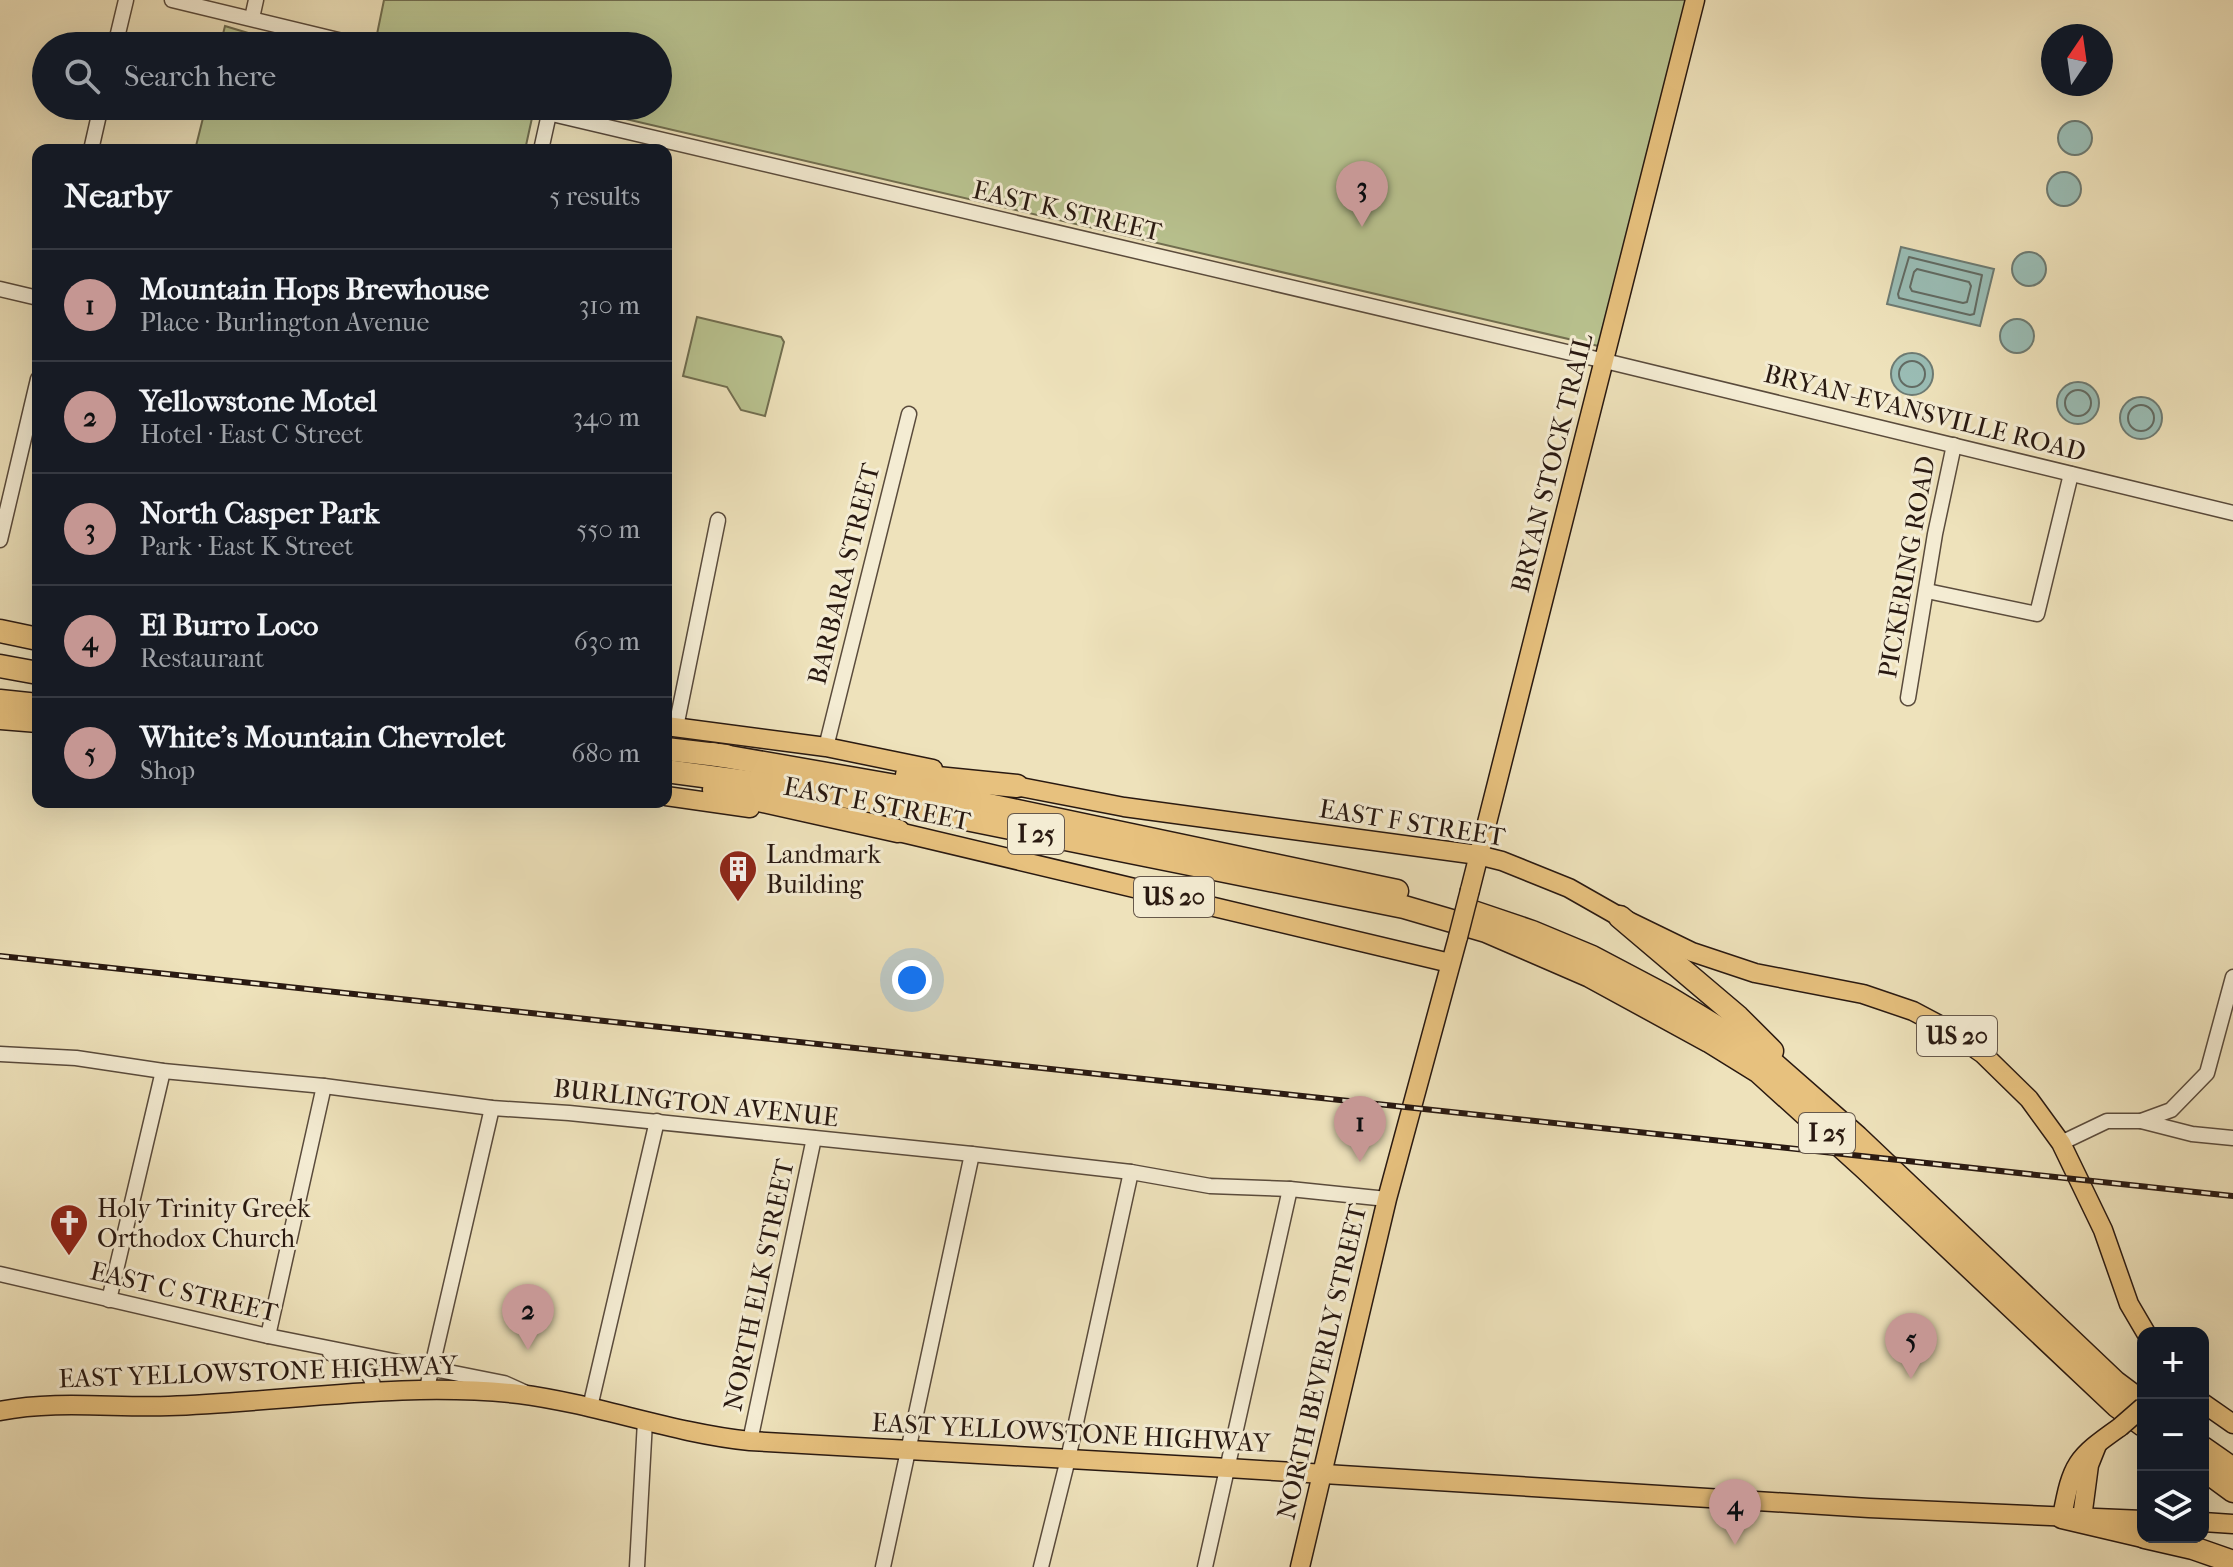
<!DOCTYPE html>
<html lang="en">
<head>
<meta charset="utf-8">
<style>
  body { margin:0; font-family:"IM FELL French Canon",serif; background:#242831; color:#f1f3f6 }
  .controls { position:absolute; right:24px; bottom:24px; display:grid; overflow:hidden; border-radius:16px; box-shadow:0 8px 32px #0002 }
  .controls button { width:72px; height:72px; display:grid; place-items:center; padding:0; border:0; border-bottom:2px solid #363941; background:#171b24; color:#f1f3f6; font:40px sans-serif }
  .compass { position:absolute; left:2041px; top:24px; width:72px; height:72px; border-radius:50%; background:#171b24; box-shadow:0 8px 32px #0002; rotate:13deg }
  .you { position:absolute; left:912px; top:980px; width:28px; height:28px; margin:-20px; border:6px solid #fff; border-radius:50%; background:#1a73e8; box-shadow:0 0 0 12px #1a73e833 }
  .badge { display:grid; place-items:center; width:52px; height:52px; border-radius:50%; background:#c59692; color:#111; font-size:26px; font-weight:700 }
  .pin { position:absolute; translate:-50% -66px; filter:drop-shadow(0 2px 4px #0008) }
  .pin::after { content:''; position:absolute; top:42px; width:28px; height:24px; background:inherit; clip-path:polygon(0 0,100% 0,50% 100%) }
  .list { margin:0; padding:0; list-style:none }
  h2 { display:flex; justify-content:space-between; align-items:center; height:104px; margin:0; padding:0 32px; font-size:34px }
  h2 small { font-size:26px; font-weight:400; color:#9ea1a6 }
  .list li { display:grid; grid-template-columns:52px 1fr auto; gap:24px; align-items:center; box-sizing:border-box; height:112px; padding:0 32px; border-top:2px solid #363941 }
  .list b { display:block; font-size:30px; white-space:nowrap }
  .list p { margin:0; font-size:26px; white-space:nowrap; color:#9ea1a6 }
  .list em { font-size:26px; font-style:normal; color:#9ea1a6 }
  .icon { flex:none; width:44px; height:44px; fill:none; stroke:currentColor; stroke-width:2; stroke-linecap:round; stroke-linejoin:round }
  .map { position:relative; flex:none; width:2233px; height:1567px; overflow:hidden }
  .search { position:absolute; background:#171b24; box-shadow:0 8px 32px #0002; left:32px; top:32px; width:640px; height:88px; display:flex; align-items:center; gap:20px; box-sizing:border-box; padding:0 28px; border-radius:44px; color:#9ea1a6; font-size:30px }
  .panel { position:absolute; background:#171b24; box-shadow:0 8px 32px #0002; left:32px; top:144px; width:640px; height:664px; border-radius:16px }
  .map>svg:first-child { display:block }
  .green { fill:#b9c390; stroke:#716e50; stroke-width:2 }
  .water { fill:#9abdb5; stroke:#6d7b73; stroke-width:2 }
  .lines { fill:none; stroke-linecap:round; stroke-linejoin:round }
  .shore { stroke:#626b63; stroke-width:2 }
  .minor-casing { stroke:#5a4b3c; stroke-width:17 }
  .major-casing { stroke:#291911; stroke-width:21 }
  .highway-casing { stroke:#291911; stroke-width:25 }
  .minor { stroke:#f4ecd3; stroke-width:14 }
  .major { stroke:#e7c17e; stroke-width:18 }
  .highway { stroke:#e7c17e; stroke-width:22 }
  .rail-casing { stroke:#291911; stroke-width:6 }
  .rail { stroke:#f4ecd3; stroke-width:3; stroke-dasharray:9; stroke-linecap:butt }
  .major-bridge-casing { stroke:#291911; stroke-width:21; stroke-linecap:butt }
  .major-bridge { stroke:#e7c17e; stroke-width:18 }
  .labels { text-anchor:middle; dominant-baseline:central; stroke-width:6; stroke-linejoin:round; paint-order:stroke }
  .shield { fill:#f4ecd3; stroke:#66584b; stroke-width:2 }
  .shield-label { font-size:24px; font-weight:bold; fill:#291911 }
  .street-label { font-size:26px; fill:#291911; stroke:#f4ecd3 }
  .poi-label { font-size:26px; fill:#291911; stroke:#f4ecd3; text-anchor:start }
</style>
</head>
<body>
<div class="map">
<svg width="2233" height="1567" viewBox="0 0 2233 1567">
  <rect width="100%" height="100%" fill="#eee2bb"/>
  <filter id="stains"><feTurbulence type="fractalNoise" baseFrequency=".0025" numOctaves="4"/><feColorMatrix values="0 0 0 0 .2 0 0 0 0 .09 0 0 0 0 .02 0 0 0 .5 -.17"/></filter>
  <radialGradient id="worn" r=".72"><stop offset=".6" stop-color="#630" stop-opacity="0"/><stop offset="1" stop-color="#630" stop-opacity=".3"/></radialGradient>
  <g class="green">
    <path d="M384,0H1688L1607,348L570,106H658V46H401L376,39Z"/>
    <path d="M225,26L291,46H220Z"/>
    <path d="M206,106H491L532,118L525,150H195Z"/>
    <path d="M697,317L781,337L784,342L765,416L741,410L727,387L683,376Z"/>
  </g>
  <g class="water">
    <circle cx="2075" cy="138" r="17"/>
    <circle cx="2064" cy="189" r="17"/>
    <path d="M1901,247L1994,269L1980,326L1887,304Z"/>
    <circle cx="2029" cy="269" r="17"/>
    <circle cx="2017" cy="336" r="17"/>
    <circle cx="1912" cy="374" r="21"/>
    <circle cx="2078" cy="403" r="21"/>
    <circle cx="2141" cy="418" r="21"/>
  </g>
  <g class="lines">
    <g class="shore">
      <path d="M1909,257L1982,275L1974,314L1970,315L1899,298L1898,294Z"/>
      <path d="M1917,269L1969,282L1971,286L1967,302L1963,303L1912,291L1910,287L1914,272Z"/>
      <circle cx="1912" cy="374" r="13"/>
      <circle cx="2078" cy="403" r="13"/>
      <circle cx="2141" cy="418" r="13"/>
    </g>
    <defs>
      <g id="minor">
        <path d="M172,0L363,46"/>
        <path d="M252,18L256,0"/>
        <path d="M115,46L126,0"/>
        <path d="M518,106L1605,361L2233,513"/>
        <path d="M91,150L101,106"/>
        <path d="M541,150L549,114"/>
        <path d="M0,289L38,298"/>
        <path d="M0,540L38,379"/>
        <path d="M1927,591L2037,614L2071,474"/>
        <path d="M1908,698L1935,534L1954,445"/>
        <path d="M676,727L718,520"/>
        <path d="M826,747L909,414"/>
        <path d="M0,1054L76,1058L163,1071L324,1086L492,1108L569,1113L972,1154L1131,1172L1210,1186L1290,1189L1387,1199"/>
        <path d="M2141,1121L2192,1134L2233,1138"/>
        <path d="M2061,1143L2107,1121H2141L2171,1110L2207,1073L2233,977"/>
        <path d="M0,1274L268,1336L504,1383L524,1392"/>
        <path d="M109,1300L163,1071"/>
        <path d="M268,1336L324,1086"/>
        <path d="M330,1353C351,1362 371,1365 374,1390"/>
        <path d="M427,1388L492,1108"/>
        <path d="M590,1407L657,1121"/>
        <path d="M750,1441L814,1138"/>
        <path d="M637,1567L645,1421"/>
        <path d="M883,1567L972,1154"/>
        <path d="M1041,1567L1068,1459L1131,1172"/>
        <path d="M1205,1567L1290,1189"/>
      </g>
      <g id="major">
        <path d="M0,720L38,723"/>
        <path d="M666,726L826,747L933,769"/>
        <path d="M1005,784L1124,807L1478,855L1502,861L1569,888L1620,917L1692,952L1755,973L1863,994L1913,1011L1947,1029L1983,1054L2029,1099L2061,1143L2103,1230L2129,1304L2146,1333"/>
        <path d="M666,796L750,808"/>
        <path d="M886,829L1450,963"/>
        <path d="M1470,890L1695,0"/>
        <path d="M2203,1403L2233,1424"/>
        <path d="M0,1411C56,1400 113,1408 169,1406C286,1402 401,1381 519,1394C597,1404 672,1433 750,1441L1228,1468L1869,1508L2143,1520"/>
        <path d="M2062,1517C2072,1463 2076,1458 2120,1427"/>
        <path d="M2082,1518L2089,1465L2097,1445"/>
        <path d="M2203,1522L2233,1524"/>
        <path d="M1300,1567L1387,1199L1458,937"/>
      </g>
      <g id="highway">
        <path d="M0,631L38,639"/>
        <path d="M0,666L38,673"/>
        <path d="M0,701L38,705"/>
        <path d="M666,749L726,756"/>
        <path d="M712,754L913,789L1397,891"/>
        <path d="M666,771L808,790L926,811L1404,907L1486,931L1530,950L1590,976L1709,1041L1759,1072L1866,1169L2117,1406L2143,1425"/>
        <path d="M907,775L1017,786"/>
        <path d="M714,790L898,831"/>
        <path d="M1473,912L1532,932L1592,957L1664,995L1766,1057L1857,1137L2115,1382L2143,1403"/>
        <path d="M1620,917L1738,1017L1772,1051"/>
        <path d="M2203,1448L2233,1469"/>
        <path d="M2203,1469L2233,1491"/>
        <path d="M2062,1517L2143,1536"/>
        <path d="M2145,1537L2193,1548L2233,1562"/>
      </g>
    </defs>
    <use href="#minor" class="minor-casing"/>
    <use href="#major" class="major-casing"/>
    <use href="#highway" class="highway-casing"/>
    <use href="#minor" class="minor"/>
    <use href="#major" class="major"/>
    <use href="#highway" class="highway"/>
    <defs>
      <path id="rail" d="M0,956L2233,1196"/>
    </defs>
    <use href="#rail" class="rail-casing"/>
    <use href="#rail" class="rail"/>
    <defs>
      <g id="major-bridge">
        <path d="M1458,937L1470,890"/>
        <path d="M2120,1427L2143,1407"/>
      </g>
    </defs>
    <use href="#major-bridge" class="major-bridge-casing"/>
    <use href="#major-bridge" class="major-bridge"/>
  </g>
  <defs>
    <symbol id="building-pin" viewBox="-11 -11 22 30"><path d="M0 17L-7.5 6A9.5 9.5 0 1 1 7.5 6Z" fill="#8f2418" stroke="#f4ecd3"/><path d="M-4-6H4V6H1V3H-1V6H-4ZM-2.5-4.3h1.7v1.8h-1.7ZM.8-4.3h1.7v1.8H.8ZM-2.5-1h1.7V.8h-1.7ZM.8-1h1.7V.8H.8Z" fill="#fff"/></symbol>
    <symbol id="church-pin" viewBox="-11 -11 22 30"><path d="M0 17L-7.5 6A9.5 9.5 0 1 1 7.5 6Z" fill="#8f2418" stroke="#f4ecd3"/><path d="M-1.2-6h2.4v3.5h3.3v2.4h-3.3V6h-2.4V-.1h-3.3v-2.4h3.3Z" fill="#fff"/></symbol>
  </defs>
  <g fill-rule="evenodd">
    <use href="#building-pin" x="716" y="847" width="44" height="60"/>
    <use href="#church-pin" x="47" y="1201" width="44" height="60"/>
  </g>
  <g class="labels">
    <g class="shield">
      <rect x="1008" y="814" width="56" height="40" rx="6"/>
      <rect x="1134" y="877" width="80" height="40" rx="6"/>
      <rect x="1917" y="1016" width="80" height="40" rx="6"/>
      <rect x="1799" y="1113" width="56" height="40" rx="6"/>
    </g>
    <g class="shield-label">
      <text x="1036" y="834">I 25</text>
      <text x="1174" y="897">US 20</text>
      <text x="1957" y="1036">US 20</text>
      <text x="1827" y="1133">I 25</text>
    </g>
    <g class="street-label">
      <text transform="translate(1067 211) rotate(13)">EAST K STREET</text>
      <text transform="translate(1925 413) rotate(14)">BRYAN-EVANSVILLE ROAD</text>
      <text transform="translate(1552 463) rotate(-76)">BRYAN STOCK TRAIL</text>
      <text transform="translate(1907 567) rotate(-80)">PICKERING ROAD</text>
      <text transform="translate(844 574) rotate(-76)">BARBARA STREET</text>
      <text transform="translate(877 804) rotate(11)">EAST E STREET</text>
      <text transform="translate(1412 823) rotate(9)">EAST F STREET</text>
      <text transform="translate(696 1103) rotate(6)">BURLINGTON AVENUE</text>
      <text transform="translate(759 1285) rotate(-78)">NORTH ELK STREET</text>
      <text transform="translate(184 1292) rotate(13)">EAST C STREET</text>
      <text transform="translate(1322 1362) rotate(-77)">NORTH BEVERLY STREET</text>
      <text transform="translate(258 1372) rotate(-2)">EAST YELLOWSTONE HIGHWAY</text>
      <text transform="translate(1071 1433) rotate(3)">EAST YELLOWSTONE HIGHWAY</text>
    </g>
    <g class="poi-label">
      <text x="766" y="854">Landmark<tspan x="766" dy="30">Building</tspan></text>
      <text x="97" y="1208">Holy Trinity Greek<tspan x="97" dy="30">Orthodox Church</tspan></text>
    </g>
  </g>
  <rect width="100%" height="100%" filter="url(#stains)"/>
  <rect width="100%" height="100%" fill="url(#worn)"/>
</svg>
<div class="controls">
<button>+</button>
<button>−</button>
<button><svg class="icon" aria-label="layers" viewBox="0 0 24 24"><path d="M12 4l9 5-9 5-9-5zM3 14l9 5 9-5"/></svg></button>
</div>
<svg class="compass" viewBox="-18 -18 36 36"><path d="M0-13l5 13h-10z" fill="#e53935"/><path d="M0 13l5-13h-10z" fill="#9ea1a6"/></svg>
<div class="you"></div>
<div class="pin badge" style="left:1360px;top:1162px">1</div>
<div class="pin badge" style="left:528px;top:1350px">2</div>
<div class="pin badge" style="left:1362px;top:227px">3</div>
<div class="pin badge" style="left:1735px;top:1545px">4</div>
<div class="pin badge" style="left:1911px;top:1379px">5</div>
<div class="search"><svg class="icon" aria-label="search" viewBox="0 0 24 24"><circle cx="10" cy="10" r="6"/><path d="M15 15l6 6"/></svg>Search here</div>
<section class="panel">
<h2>Nearby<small>5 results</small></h2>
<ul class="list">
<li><span class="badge">1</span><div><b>Mountain Hops Brewhouse</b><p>Place · Burlington Avenue</p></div><em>310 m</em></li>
<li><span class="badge">2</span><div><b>Yellowstone Motel</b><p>Hotel · East C Street</p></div><em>340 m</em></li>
<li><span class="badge">3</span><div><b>North Casper Park</b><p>Park · East K Street</p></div><em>550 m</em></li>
<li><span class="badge">4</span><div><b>El Burro Loco</b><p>Restaurant</p></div><em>630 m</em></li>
<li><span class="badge">5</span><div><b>White's Mountain Chevrolet</b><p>Shop</p></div><em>680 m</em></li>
</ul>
</section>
</div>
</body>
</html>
